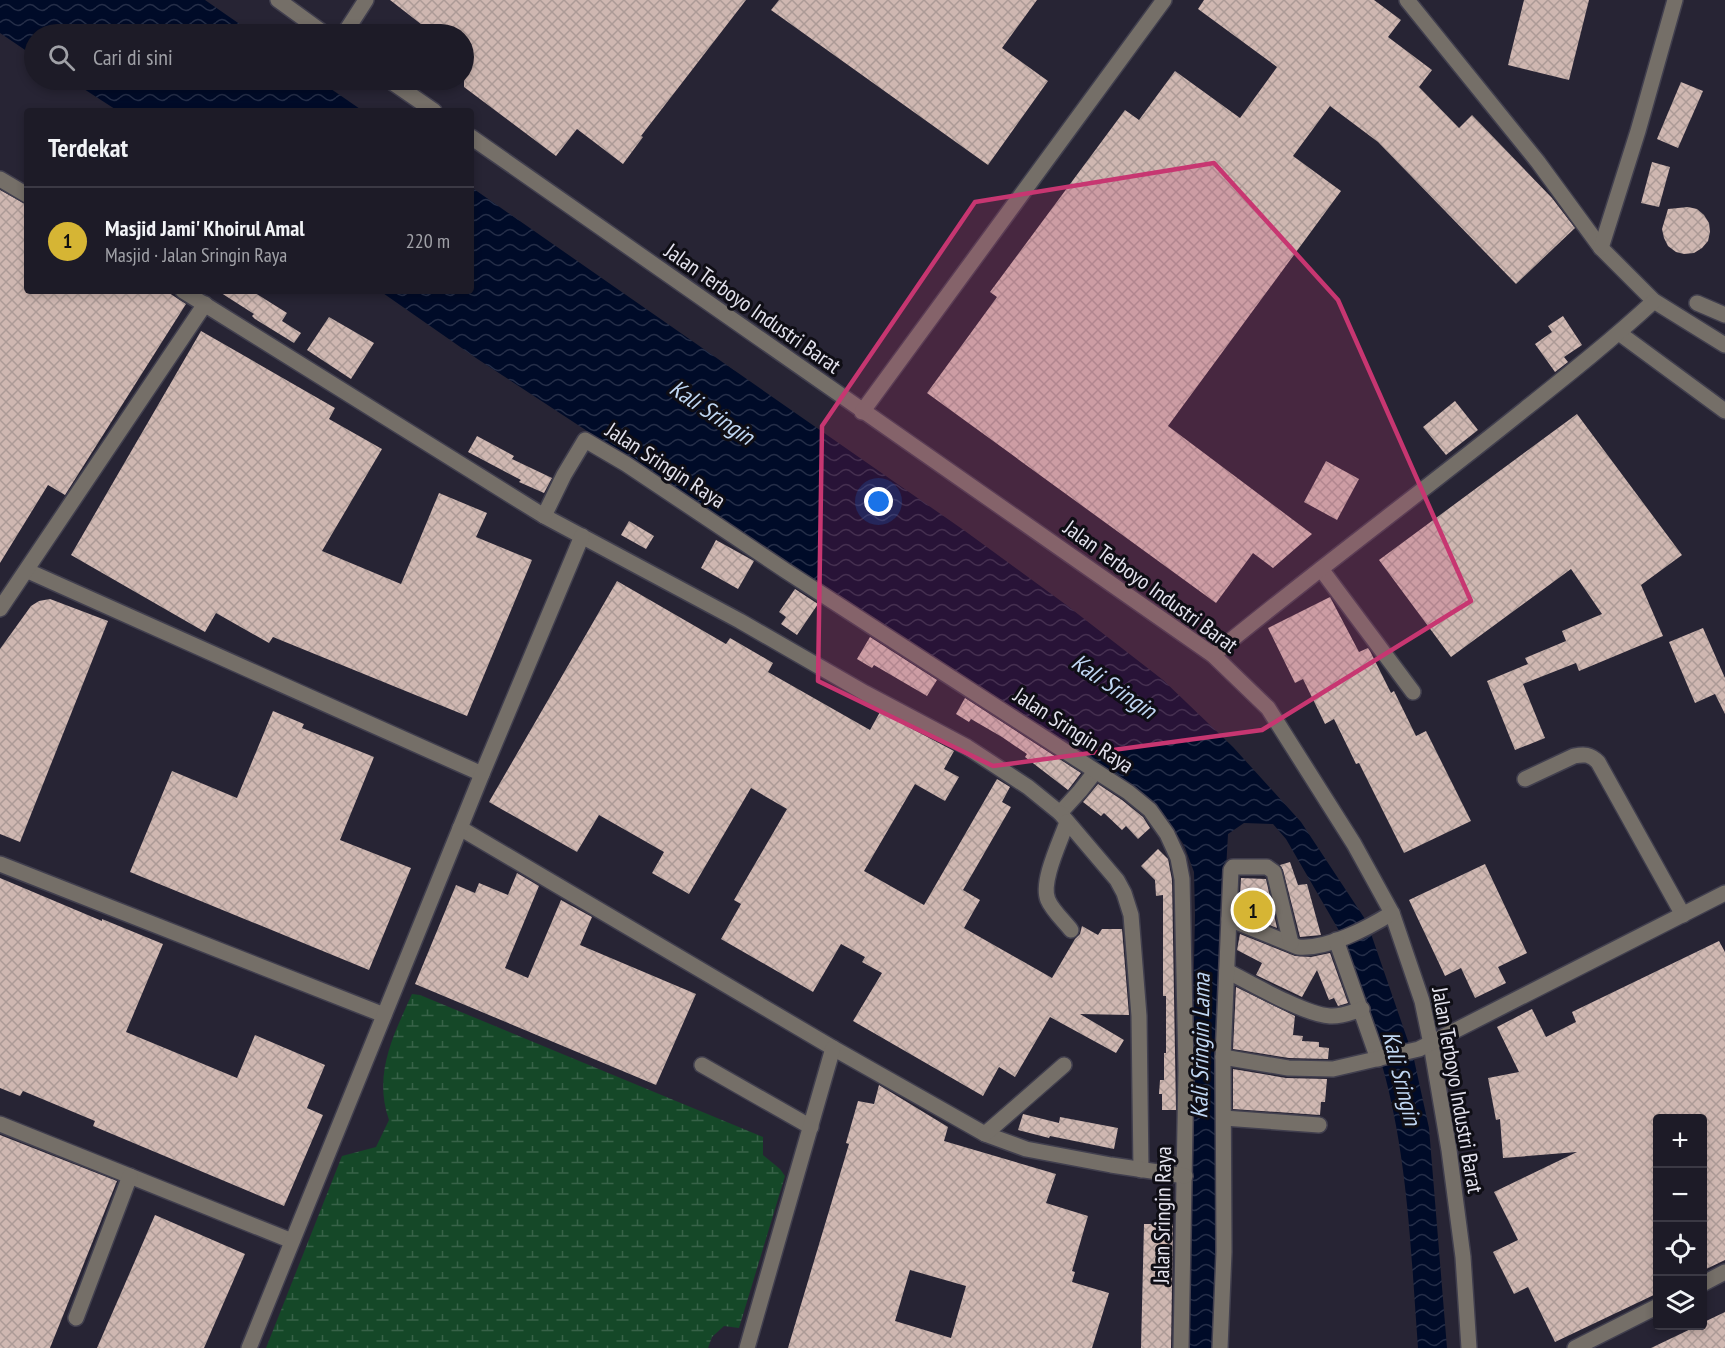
<!DOCTYPE html>
<html lang="id">
<head>
<meta charset="utf-8">
<style>
  body { margin:0; font-family:"PT Sans Narrow",sans-serif; background:#25242f; color:#f1f3f6 }
  .controls { position:absolute; right:18px; bottom:18px; display:grid; overflow:hidden; border-radius:6px; box-shadow:0 3px 9px #0003 }
  .controls button { width:54px; height:54px; display:grid; place-items:center; padding:0; border:0; border-bottom:2px solid #3b3944; background:#1d1b27; color:#f1f3f6; font:30px sans-serif }
  .you { position:absolute; left:879px; top:502px; width:21px; height:21px; margin:-15px; border:4px solid #fff; border-radius:50%; background:#1a73e8; box-shadow:0 0 0 9px #1a73e833 }
  .badge { display:grid; place-items:center; width:39px; height:39px; border-radius:50%; background:#d6b534; color:#111; font-size:20px; font-weight:700 }
  .pin { position:absolute; translate:-50% -50%; border:3px solid #fff; box-shadow:0 2px 6px #0006 }
  .list { margin:0; padding:0; list-style:none }
  h2 { display:flex; justify-content:space-between; align-items:center; height:78px; margin:0; padding:0 24px; font-size:26px }
  h2 small { font-size:20px; font-weight:400; color:#a0a1a7 }
  .list li { display:grid; grid-template-columns:39px 1fr auto; gap:18px; align-items:center; box-sizing:border-box; height:108px; padding:0 24px; border-top:2px solid #3b3944 }
  .list b { display:block; font-size:22px; white-space:nowrap }
  .list p { margin:0; font-size:20px; white-space:nowrap; color:#a0a1a7 }
  .list em { font-size:20px; font-style:normal; color:#a0a1a7 }
  .icon { flex:none; width:33px; height:33px; fill:none; stroke:currentColor; stroke-width:2; stroke-linecap:round; stroke-linejoin:round }
  .map { position:relative; flex:none; width:1725px; height:1348px; overflow:hidden }
  .search { position:absolute; background:#1d1b27; box-shadow:0 3px 9px #0003; left:24px; top:24px; width:450px; height:66px; display:flex; align-items:center; gap:15px; box-sizing:border-box; padding:0 21px; border-radius:33px; color:#a0a1a7; font-size:22px }
  .panel { position:absolute; background:#1d1b27; box-shadow:0 3px 9px #0003; left:24px; top:108px; width:450px; height:186px; border-radius:6px }
  .map>svg:first-child { display:block }
  .wetland { fill:url(#wetland-marsh) }
  .water { fill:url(#water-waves) }
  .building { fill:url(#building-cross-hatch); fill-rule:evenodd }
  .lines { fill:none; stroke-linecap:round; stroke-linejoin:round }
  .minor-casing { stroke:#413f4e; stroke-width:18 }
  .minor { stroke:#756f68; stroke-width:15 }
  .marked { fill:#c73671; fill-opacity:0.2; stroke:#c73671; stroke-width:4.5; stroke-linejoin:round }
  .labels { text-anchor:middle; dominant-baseline:central; stroke-width:6; stroke-linejoin:round; paint-order:stroke }
  .street-label { font-size:22px; fill:#e4e3ee; stroke:#0f0e15 }
  .water-label { font-size:24px; font-style:italic; fill:#bfd6f2; stroke:#0f0e15 }
</style>
</head>
<body>
<div class="map">
<svg width="1725" height="1348" viewBox="0 0 1725 1348">
  <defs>
    <pattern id="wetland-marsh" width="20" height="14" patternUnits="userSpaceOnUse" patternTransform="scale(1.5)"><rect width="20" height="14" fill="#154828"/><path d="M1 5h8M5 5V1M11 12h8M15 12V8" fill="none" stroke="#376248"/></pattern>
    <pattern id="water-waves" width="16" height="10" patternUnits="userSpaceOnUse" patternTransform="scale(1.5)"><rect width="16" height="10" fill="#000b28"/><path d="M0 5q4-4 8 0t8 0" fill="none" stroke="#252e48"/></pattern>
    <pattern id="building-cross-hatch" width="8" height="8" patternUnits="userSpaceOnUse" patternTransform="scale(1.5)"><rect width="8" height="8" fill="#cfb7b1"/><path d="M0 0l8 8M0 8l8-8" fill="none" stroke="#ac9a96"/></pattern>
  </defs>
  <rect width="100%" height="100%" fill="#272434"/>
  <path class="wetland" d="M412,994L420,995L763,1137V1155L780,1169L785,1176L739,1328L724,1326L712,1337L708,1348H266L342,1156L376,1147L389,1120C373,1074 393,1036 412,994Z"/>
  <g class="water">
    <path d="M0,0H205L254,34H34V56L0,33Z"/>
    <path d="M70,80H318L363,111H118Z"/>
    <path d="M471,187L965,531L1065,604L1163,680L1233,747L1301,822L1365,919L1341,934L1286,839L1273,824L1244,823L1228,834L1214,1084L1219,1140L1215,1348H1188L1194,1129L1192,1058L1195,915L1194,872L1184,845L1161,810L1097,762L912,648L721,519L476,358L380,291H471Z"/>
    <path d="M1369,928L1410,1047L1380,1055L1344,941Z"/>
    <path d="M1413,1055L1429,1128L1447,1348H1418C1411,1254 1408,1156 1382,1065Z"/>
  </g>
  <g class="building">
    <path d="M390,0H746L641,136L643,137L623,164L577,129L556,156L464,87V34H421L426,28Z"/>
    <path d="M779,0H1037L1002,48L1048,81L988,165L771,10Z"/>
    <path d="M1204,0H1374L1401,20L1388,37L1432,70L1419,87L1459,128L1472,115L1552,198L1575,228L1516,284L1378,142L1330,106L1293,156L1341,191L1168,426L1312,534L1273,568L1253,553L1216,603L927,393L997,297L990,292L1125,110L1139,120L1175,71L1240,118L1277,67L1198,9Z"/>
    <path d="M1524,0H1589L1569,80L1508,65Z"/>
    <path d="M1681,82L1703,91L1678,148L1657,139Z"/>
    <path d="M1652,162L1670,167L1659,207L1641,203Z"/>
    <path d="M0,190L27,205V291H166L186,304L65,495L48,485L0,563Z"/>
    <path d="M1688,207L1697,209L1704,215L1709,223L1710,232L1708,241L1702,248L1694,253L1684,254L1676,252L1668,246L1664,238L1662,229L1668,209Z"/>
    <path d="M218,291H252L287,313L282,321L301,333L294,343L255,319L252,316L254,314Z"/>
    <path d="M1563,316L1582,345L1564,357L1568,362L1555,372L1535,344L1552,332L1548,326Z"/>
    <path d="M329,317L374,343L351,379L307,350Z"/>
    <path d="M201,331L335,408L329,419L382,449L322,551L401,584L439,493L487,513L476,537L532,560L467,716L273,637L269,643L216,613L205,632L71,555Z"/>
    <path d="M1455,401L1478,430L1446,455L1423,427Z"/>
    <path d="M1577,414L1682,555L1641,585L1663,636L1579,671L1576,663L1523,684L1545,738L1515,750L1487,681L1528,664L1525,658L1566,641L1562,631L1602,614L1571,569L1451,657L1379,560Z"/>
    <path d="M477,436L514,456L512,459L552,478L544,493L519,482L521,480L468,452Z"/>
    <path d="M1326,461L1359,479L1337,520L1304,502Z"/>
    <path d="M629,521L654,536L646,549L621,535Z"/>
    <path d="M716,540L754,561L738,589L701,568Z"/>
    <path d="M617,581L726,644L730,638L773,663L768,672L870,730L880,712L954,751L944,769L959,777L945,801L915,784L864,871L924,905L997,779L1010,787L1002,802L1011,807L963,890L980,900L964,928L1052,978L1075,939L1080,934L1082,926L1098,935L1102,929H1122L1129,1015L1080,1014L1124,1040L1116,1053L1050,1017L1015,1077L999,1067L983,1096L853,1021L882,973L862,962L865,957L841,944L813,992L721,939L741,904L734,900L787,809L751,788L689,894L652,873L664,852L599,815L577,852L489,802Z"/>
    <path d="M795,589L818,604L797,635L781,624L786,617L779,612Z"/>
    <path d="M1330,597L1359,652L1368,648L1370,651L1391,693L1394,691L1416,736L1426,731L1471,821L1404,853L1359,763L1356,764L1334,719L1325,724L1303,679L1295,683L1268,628Z"/>
    <path d="M50,599L108,621L20,842L0,834V649L31,606L39,601Z"/>
    <path d="M1703,628L1725,678V714L1715,694L1695,703L1669,642Z"/>
    <path d="M870,637L937,680L927,696L874,665L872,668L857,659Z"/>
    <path d="M965,698L1081,773L1068,790L1025,757L1027,754L1002,737L971,719L969,722L956,714Z"/>
    <path d="M273,711L304,724L302,728L374,757L340,840L411,868L369,970L130,872L172,771L237,798Z"/>
    <path d="M1098,784L1122,800L1143,817L1150,828L1138,839L1126,826L1122,830L1104,813L1101,816L1083,802Z"/>
    <path d="M1158,849L1168,859L1172,880L1176,1110H1162V1094H1159L1160,1080H1164V1053H1166V996H1163V895L1156,896L1155,880L1141,866Z"/>
    <path d="M1290,862L1298,885L1307,884L1321,935L1300,937L1283,870L1280,865Z"/>
    <path d="M1485,864L1527,953L1498,967L1506,983L1475,998L1461,968L1445,976L1409,900Z"/>
    <path d="M517,873L539,886L505,968L528,978L561,900L592,917L580,945L696,994L656,1085L415,984L456,885L475,893L479,883L508,895Z"/>
    <path d="M0,878L102,921V919L163,944L126,1032L237,1078L255,1035L325,1065L307,1108L323,1115L284,1206L93,1126L95,1121L23,1091L20,1096L0,1088Z"/>
    <path d="M1241,878L1266,879L1277,928L1239,913Z"/>
    <path d="M1240,934L1295,956L1311,957L1330,953L1348,1003L1338,1006L1334,998L1329,1000L1317,970L1302,997L1256,975L1262,963L1237,950Z"/>
    <path d="M1719,941L1725,952V1260L1702,1271V1119H1658V1293L1555,1342L1528,1287L1514,1294L1493,1252L1518,1240L1494,1192L1577,1152L1503,1158L1500,1119L1496,1120L1488,1078L1519,1072L1497,1027L1532,1009L1546,1037L1576,1022L1572,1012Z"/>
    <path d="M1236,987L1295,1016L1293,1035L1303,1036L1302,1041L1319,1042V1047L1329,1048L1328,1059L1289,1058L1233,1049Z"/>
    <path d="M1233,1069L1286,1078L1327,1079L1325,1102H1321L1320,1115L1233,1109Z"/>
    <path d="M879,1085L948,1127L944,1141L1056,1174L1046,1203L1088,1216L1072,1271L1075,1272L1072,1282L1109,1293L1092,1348H788L849,1144L846,1143L858,1101L874,1104ZM910,1270L966,1286L951,1338L895,1321Z"/>
    <path d="M1023,1114L1059,1123L1060,1117L1118,1128L1114,1149L1050,1136L1049,1138L1018,1130Z"/>
    <path d="M0,1135L117,1181L50,1348H0Z"/>
    <path d="M155,1215L245,1254L204,1348H97Z"/>
    <path d="M1144,1224H1173L1171,1348H1141Z"/>
    <path d="M1725,1312V1348H1651L1697,1326H1702V1323Z"/>
  </g>
  <g class="lines">
    <defs>
      <g id="minor">
        <path d="M278,0L325,34"/>
        <path d="M1407,0L1538,162L1601,248L1654,301L1725,345"/>
        <path d="M344,34L366,0"/>
        <path d="M389,80L434,111"/>
        <path d="M471,137L1213,655L1268,708L1354,844L1392,913L1422,1001L1431,1044L1449,1150L1463,1257L1469,1348"/>
        <path d="M0,179L27,195"/>
        <path d="M1601,248L1638,131L1675,0"/>
        <path d="M183,291L544,516L740,621L865,693L967,747L1028,787L1060,813L1080,791L1095,772"/>
        <path d="M1697,303L1725,315"/>
        <path d="M1619,333L1725,411"/>
        <path d="M862,412L1164,0"/>
        <path d="M544,516L564,475L585,440L626,464L786,571L1128,792L1150,810L1167,834L1178,858L1182,879L1186,1070L1181,1348"/>
        <path d="M1321,569L1413,692"/>
        <path d="M28,571L482,774"/>
        <path d="M0,609L205,304"/>
        <path d="M1213,655C1315,571 1422,492 1525,409C1569,374 1613,339 1654,301"/>
        <path d="M1525,779L1574,756C1584,754 1590,754 1598,762L1683,915"/>
        <path d="M1060,813L1117,880L1124,893L1131,915L1139,1016L1141,1170"/>
        <path d="M1067,822C1061,840 1040,882 1048,900C1052,910 1064,921 1071,930"/>
        <path d="M460,828L833,1048L985,1134L1026,1149L1111,1165L1185,1176"/>
        <path d="M0,864L384,1015"/>
        <path d="M1229,919L1298,947C1326,950 1368,928 1392,913"/>
        <path d="M1336,940L1378,1059"/>
        <path d="M1227,971C1250,983 1306,1015 1330,1016C1341,1017 1352,1012 1362,1009"/>
        <path d="M1223,1057L1288,1068L1333,1069L1419,1049L1725,893"/>
        <path d="M702,1065L811,1127"/>
        <path d="M1224,1118L1319,1125"/>
        <path d="M0,1124L292,1241"/>
        <path d="M985,1134L1064,1065"/>
        <path d="M1702,1284L1725,1272"/>
        <path d="M76,1318L130,1176"/>
        <path d="M249,1348L482,774L582,536"/>
        <path d="M747,1348L833,1048"/>
        <path d="M1220,1348L1224,1252L1223,1057L1231,870L1233,867H1267L1274,872L1291,943"/>
        <path d="M1575,1348L1658,1306"/>
      </g>
    </defs>
    <use href="#minor" class="minor-casing"/>
    <use href="#minor" class="minor"/>
  </g>
  <path class="marked" d="M1214,163L1338,300L1471,601L1262,730L993,766L818,681L822,426L975,202Z"/>
  <g class="labels">
    <g class="street-label">
      <text transform="translate(753 308) rotate(35)">Jalan Terboyo Industri Barat</text>
      <text transform="translate(666 465) rotate(33)">Jalan Sringin Raya</text>
      <text transform="translate(1151 586) rotate(36)">Jalan Terboyo Industri Barat</text>
      <text transform="translate(1074 730) rotate(33)">Jalan Sringin Raya</text>
      <text transform="translate(1458 1090) rotate(80)">Jalan Terboyo Industri Barat</text>
      <text transform="translate(1162 1215) rotate(-89)">Jalan Sringin Raya</text>
    </g>
    <g class="water-label">
      <text transform="translate(712 412) rotate(34)">Kali Sringin</text>
      <text transform="translate(1114 686) rotate(34)">Kali Sringin</text>
      <text transform="translate(1200 1046) rotate(-89)">Kali Sringin Lama</text>
      <text transform="translate(1402 1078) rotate(76)">Kali Sringin</text>
    </g>
  </g>
</svg>
<div class="controls">
<button>+</button>
<button>−</button>
<button><svg class="icon" aria-label="locate" viewBox="0 0 24 24"><circle cx="12" cy="12" r="6"/><path d="M12 2v4M12 18v4M2 12h4M18 12h4"/></svg></button>
<button><svg class="icon" aria-label="layers" viewBox="0 0 24 24"><path d="M12 4l9 5-9 5-9-5zM3 14l9 5 9-5"/></svg></button>
</div>
<div class="you"></div>
<div class="pin badge" style="left:1253px;top:910px">1</div>
<div class="search"><svg class="icon" aria-label="search" viewBox="0 0 24 24"><circle cx="10" cy="10" r="6"/><path d="M15 15l6 6"/></svg>Cari di sini</div>
<section class="panel">
<h2>Terdekat<small></small></h2>
<ul class="list">
<li><span class="badge">1</span><div><b>Masjid Jami' Khoirul Amal</b><p>Masjid · Jalan Sringin Raya</p></div><em>220 m</em></li>
</ul>
</section>
</div>
</body>
</html>
